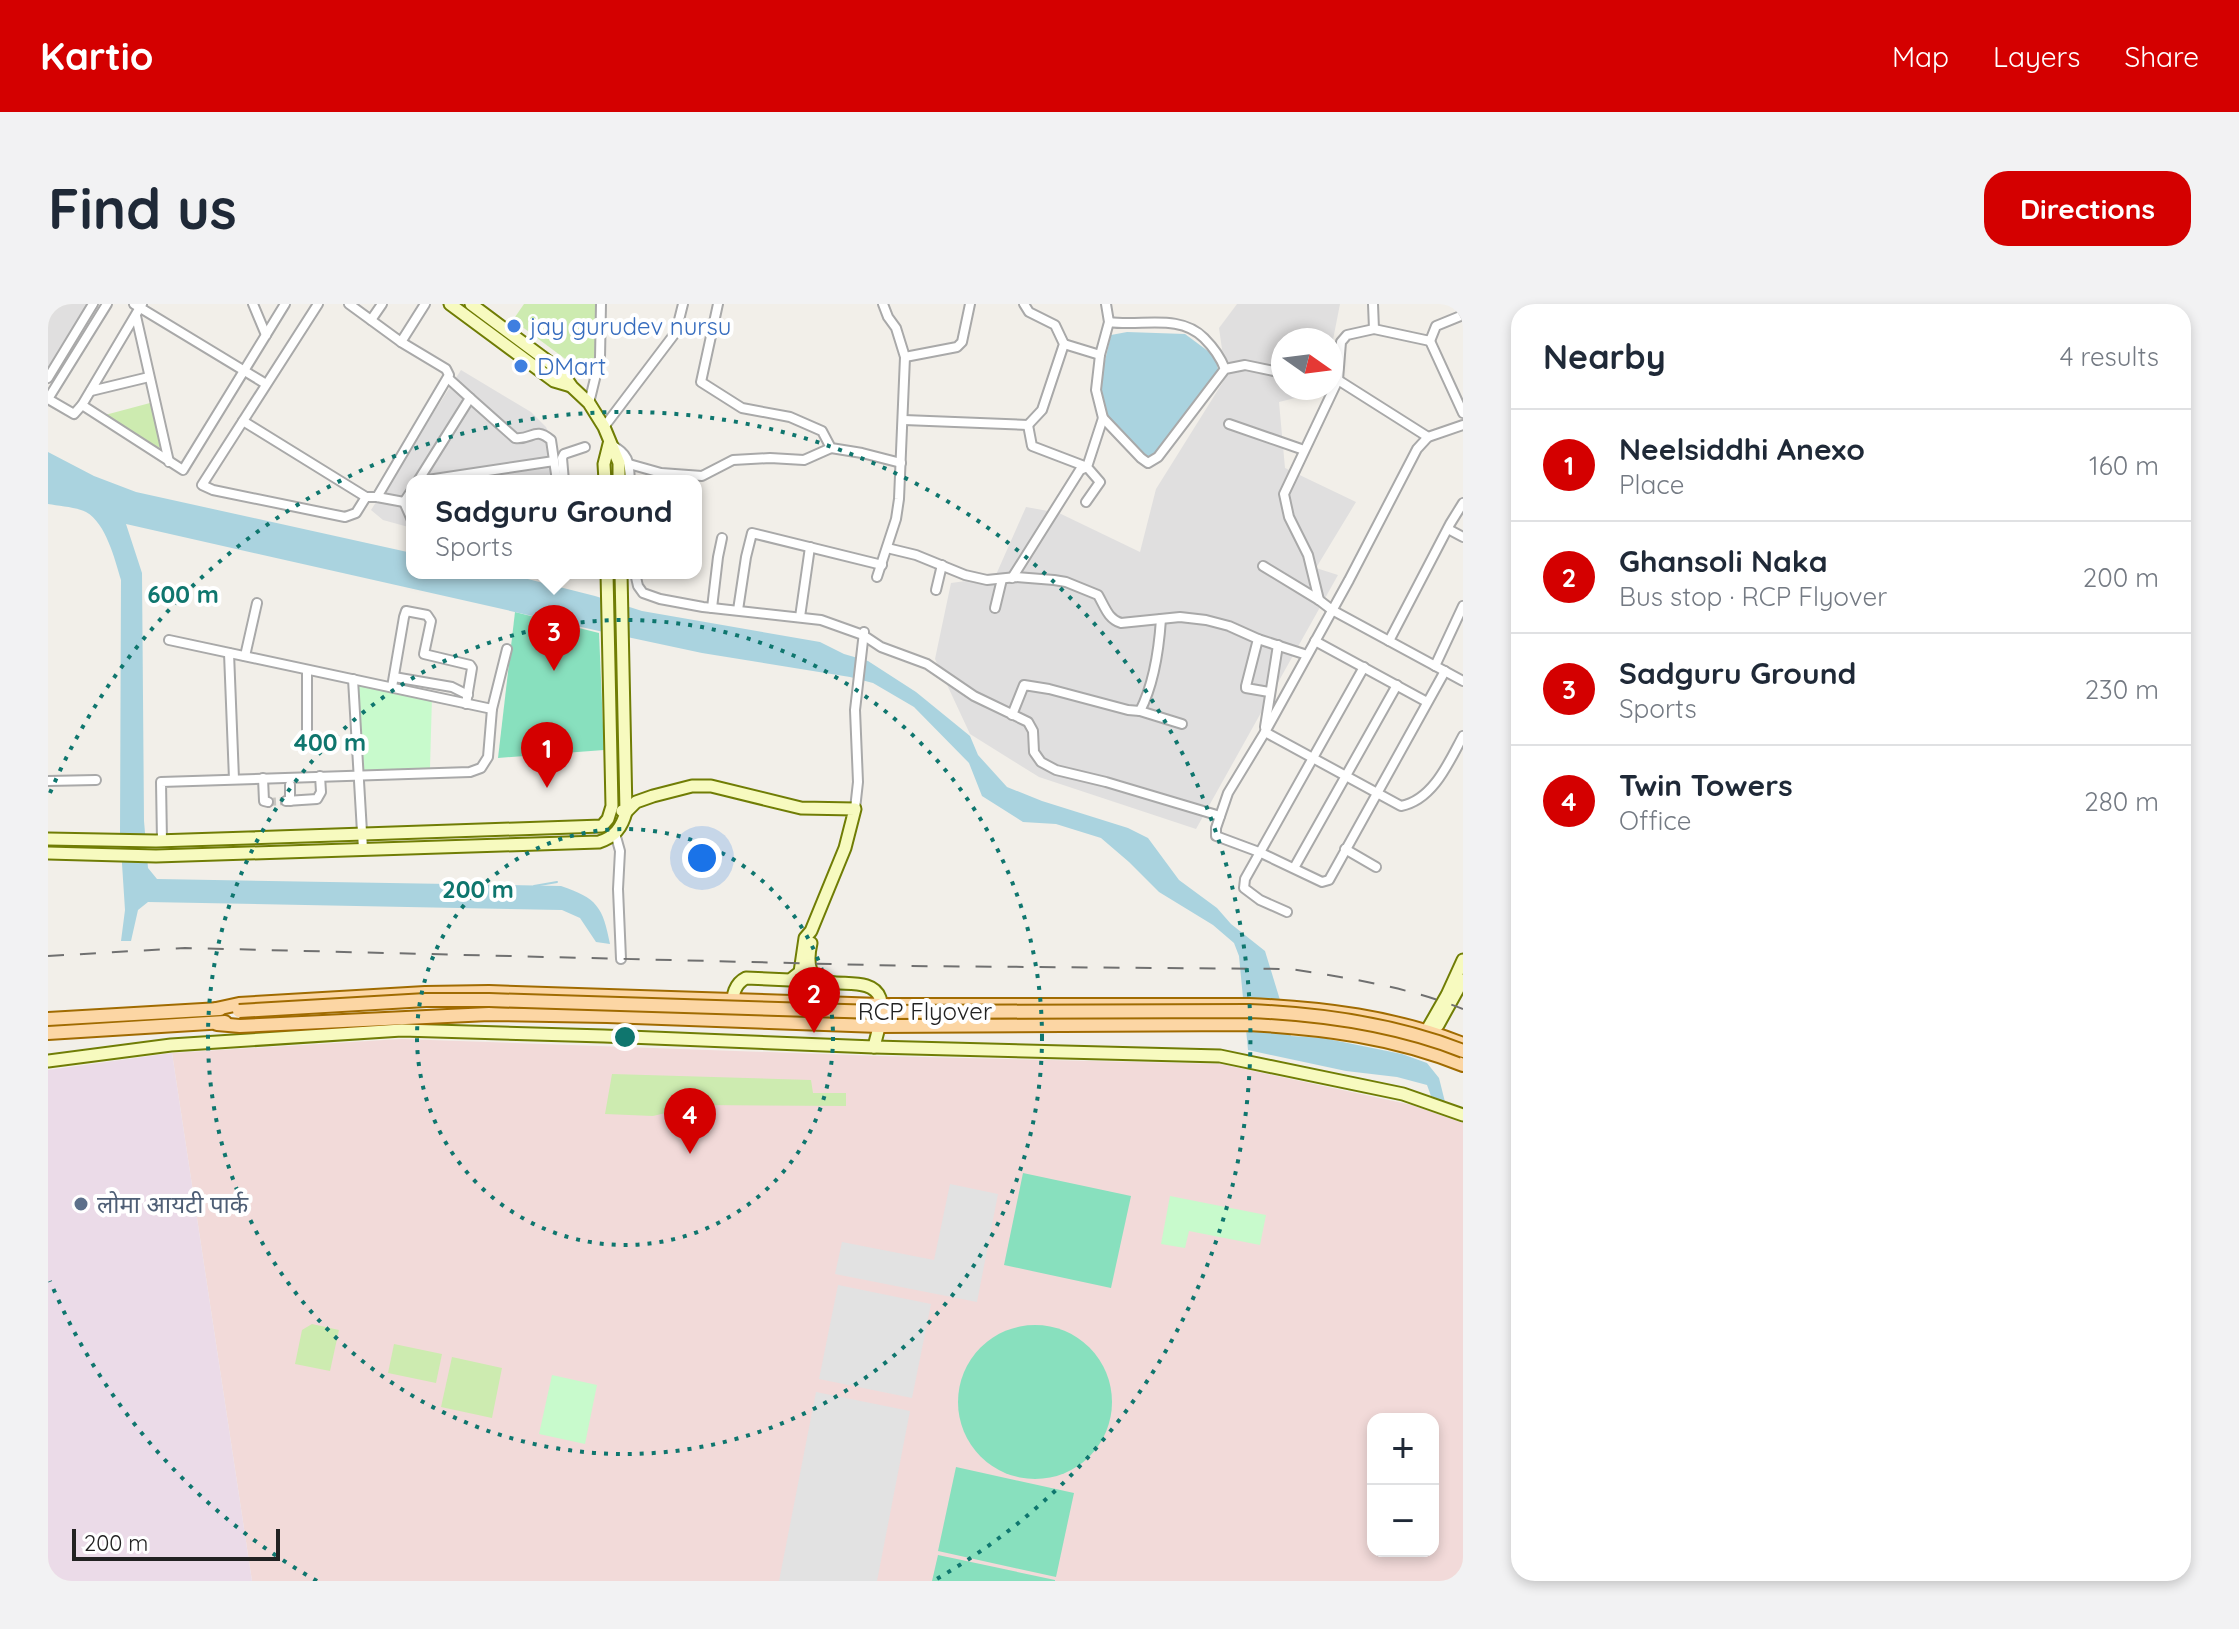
<!DOCTYPE html>
<html lang="en">
<head>
<meta charset="utf-8">
<style>
  body { margin:0; font-family:Quicksand,"Noto Sans Devanagari",sans-serif; background:#f2f2f3; color:#1f2937 }
  .controls { position:absolute; right:24px; bottom:24px; display:grid; overflow:hidden; border-radius:16px; box-shadow:0 4px 12px #0003 }
  .controls button { width:72px; height:72px; display:grid; place-items:center; padding:0; border:0; border-bottom:2px solid #e0e1e3; background:#fff; color:#1f2937; font:40px sans-serif }
  .compass { position:absolute; left:1223px; top:24px; width:72px; height:72px; border-radius:50%; background:#fff; box-shadow:0 4px 12px #0003; rotate:104deg }
  .scale { position:absolute; left:24px; bottom:20px; width:208px; box-sizing:border-box; padding-left:8px; border:4px solid #222; border-top:0; font-size:22px; line-height:28px; white-space:nowrap; color:#222; -webkit-text-stroke:6px #fff; paint-order:stroke }
  .you { position:absolute; left:654px; top:554px; width:28px; height:28px; margin:-20px; border:6px solid #fff; border-radius:50%; background:#1a73e8; box-shadow:0 0 0 12px #1a73e833 }
  .badge { display:grid; place-items:center; width:52px; height:52px; border-radius:50%; background:#d40000; color:#fff; font-size:26px; font-weight:700 }
  .pin { position:absolute; translate:-50% -66px; filter:drop-shadow(0 2px 4px #0008) }
  .pin::after { content:''; position:absolute; top:42px; width:28px; height:24px; background:inherit; clip-path:polygon(0 0,100% 0,50% 100%) }
  .popup { position:absolute; left:358px; top:171px; width:296px; height:104px; box-sizing:border-box; display:grid; place-content:center; border-radius:16px; background:#fff; filter:drop-shadow(0 2px 6px #0005); font-size:26px; white-space:nowrap; color:#747a83 }
  .popup b { font-size:30px; color:#1f2937 }
  .popup::after { content:''; position:absolute; left:50%; top:100%; margin-left:-16px; border:16px solid transparent; border-top-color:#fff }
  .list { margin:0; padding:0; list-style:none }
  h2 { display:flex; justify-content:space-between; align-items:center; height:104px; margin:0; padding:0 32px; font-size:34px }
  h2 small { font-size:26px; font-weight:400; color:#747a83 }
  .list li { display:grid; grid-template-columns:52px 1fr auto; gap:24px; align-items:center; box-sizing:border-box; height:112px; padding:0 32px; border-top:2px solid #e0e1e3 }
  .list b { display:block; font-size:30px; white-space:nowrap }
  .list p { margin:0; font-size:26px; white-space:nowrap; color:#747a83 }
  .list em { font-size:26px; font-style:normal; color:#747a83 }
  .map { position:relative; flex:none; width:1415px; height:1277px; overflow:hidden; border-radius:24px }
  header { display:flex; align-items:center; gap:48px; box-sizing:border-box; height:112px; padding:0 40px; background:#d40000; color:#fff }
  header strong { font-size:38px }
  nav { display:flex; gap:44px; margin-inline-start:auto; font-size:28px }
  .intro { display:flex; align-items:center; justify-content:space-between; box-sizing:border-box; height:192px; padding:0 48px }
  h1 { margin:0; font-size:56px }
  .button { padding:20px 36px; border-radius:24px; background:#d40000; color:#fff; font-size:28px; font-weight:700 }
  main { display:flex; gap:48px; padding:0 48px }
  aside { flex:1; background:#fff; border-radius:24px; box-shadow:0 4px 12px #0003 }
  .map>svg:first-child { display:block }
  .residential { fill:#e0dfdf }
  .commercial { fill:#f2dad9; fill-rule:evenodd }
  .industrial { fill:#ebdbe8 }
  .grass { fill:#cdebb0 }
  .park { fill:#c8facc }
  .pitch { fill:#88e0be }
  .parking { fill:#e2e2e2 }
  .water { fill:#aad3df }
  .lines { fill:none; stroke-linecap:round; stroke-linejoin:round }
  .stream { stroke:#aad3df; stroke-width:2 }
  .street-tunnel { stroke:#c8c6c1; stroke-width:8; stroke-dasharray:8 4; stroke-linecap:butt }
  .street-casing { stroke:#a9a9a9; stroke-width:12 }
  .secondary-casing { stroke:#707d05; stroke-width:15 }
  .primary-casing { stroke:#a06b00; stroke-width:16 }
  .street { stroke:#fff; stroke-width:8 }
  .secondary { stroke:#f7fabf; stroke-width:11 }
  .primary { stroke:#fcd6a4; stroke-width:12 }
  .rail { stroke:#707070; stroke-width:2; stroke-dasharray:16 16; stroke-linecap:butt }
  .primary-bridge-casing { stroke:#a06b00; stroke-width:16; stroke-linecap:butt }
  .primary-bridge { stroke:#fcd6a4; stroke-width:12 }
  .ring { fill:none; stroke:#0f766e; stroke-width:4; stroke-dasharray:4 8 }
  .shop-dot { fill:#3f7fe0; stroke:#fff; stroke-width:3 }
  .service-dot { fill:#5c6f8a; stroke:#fff; stroke-width:3 }
  .labels { text-anchor:middle; dominant-baseline:central; stroke-width:8; stroke-linejoin:round; paint-order:stroke }
  .shop-label { font-size:24px; fill:#366cbe; stroke:#fff; text-anchor:start }
  .street-label { font-size:24px; fill:#222; stroke:#fff }
  .service-label { font-size:24px; fill:#4e5e75; stroke:#fff; text-anchor:start }
  .centre { fill:#0f766e; stroke:#fff; stroke-width:4 }
  .ring-label { font-size:24px; text-anchor:middle; font-weight:bold; fill:#0f766e; stroke:#fff; stroke-width:8; stroke-linejoin:round; paint-order:stroke }
</style>
</head>
<body>
<header>
<strong>Kartio</strong>
<nav><a>Map</a><a>Layers</a><a>Share</a></nav>
</header>
<div class="intro"><h1>Find us</h1><a class="button">Directions</a></div>
<main>
<div class="map">
<svg width="1415" height="1277" viewBox="0 0 1415 1277">
  <rect width="100%" height="100%" fill="#f2efe9"/>
  <g class="residential">
    <path d="M0,0H49L0,81Z"/>
    <path d="M1189,0H1292L1283,46V36H1235V84H1276L1275,87L1231,98L1237,164L1308,198L1268,264L1290,271L1148,525L991,473L922,430L887,355L903,279L947,273L978,203L1011,209L1092,248L1108,185L1178,73L1171,24Z"/>
    <path d="M413,66L483,108L498,123L510,150L512,177H364V224L335,216L323,206Z"/>
  </g>
  <path class="commercial" d="M353,735L832,752L1173,760L1364,801L1415,819V1277H204L124,749ZM1325,1115H1385V1247H1325Z"/>
  <path class="industrial" d="M124,749L204,1277H0V766Z"/>
  <g class="grass">
    <path d="M476,0H548L550,44L543,67L532,66L465,16Z"/>
    <path d="M102,99L114,141L111,144L57,111Z"/>
    <path d="M564,770L763,776L765,789H798V802L651,801L605,812L557,810Z"/>
    <path d="M264,1020L291,1026L282,1067L247,1060L254,1026Z"/>
    <path d="M346,1040L394,1050L388,1079L340,1069Z"/>
    <path d="M404,1053L454,1064L444,1114L393,1103Z"/>
  </g>
  <g class="park">
    <path d="M309,376L384,392L382,465L313,467Z"/>
    <path d="M1122,892L1218,911L1212,941L1141,927L1137,944L1113,940Z"/>
    <path d="M504,1071L549,1081L537,1140L491,1130Z"/>
  </g>
  <g class="pitch">
    <path d="M467,308L551,329L556,446L450,454Z"/>
    <path d="M975,869L1083,892L1063,984L956,961Z"/>
    <circle cx="987" cy="1098" r="77"/>
    <path d="M908,1163L1026,1189L1008,1273L890,1247Z"/>
    <path d="M890,1251L1007,1276V1277H884Z"/>
  </g>
  <g class="parking">
    <path d="M902,880L950,890L929,998L787,970L794,938L886,956Z"/>
    <path d="M790,981L883,1000L864,1094L771,1075Z"/>
    <path d="M768,1088L862,1107L829,1277H731Z"/>
  </g>
  <g class="water">
    <path d="M1079,28L1137,30L1168,53L1171,72L1105,153L1100,156L1096,154L1057,108L1052,78L1063,31Z"/>
    <path d="M0,148L46,172L88,188L364,249V269H456L547,292L594,307L772,338L796,350L820,357L868,388L922,432L930,451L959,483L994,497L1080,524L1100,534L1131,576L1169,604L1183,620L1217,647L1243,732L1275,734L1354,750L1379,759L1391,774L1397,798L1383,792L1379,781L1349,773L1298,767L1200,746L1191,652L1186,639L1165,621L1111,588L1081,558L1053,534L1008,520L975,518L934,492L921,459L866,403L825,379L802,373L654,349L551,327L78,220L94,269L96,517L100,564L109,575L513,582C549,594 555,603 562,640L548,638L532,614L514,606L100,598L90,606L83,637H73L77,606L72,529L73,276C67,256 58,219 38,208C28,203 11,202 0,200Z"/>
  </g>
  <g class="lines">
    <path class="stream" d="M486,582L509,578"/>
    <path class="street-tunnel" d="M220,498L238,497"/>
    <defs>
      <g id="street">
        <path d="M86,0L218,80"/>
        <path d="M94,0L34,101L135,166L237,0"/>
        <path d="M205,0L218,31"/>
        <path d="M270,0L154,181L165,186L297,213L308,209L318,193"/>
        <path d="M301,0L353,38L398,65L401,71L329,193"/>
        <path d="M670,0L653,78L694,104L742,113L774,127L783,144L814,149L853,159"/>
        <path d="M1325,0L1326,25"/>
        <path d="M88,12L121,158"/>
        <path d="M323,16L334,0"/>
        <path d="M1061,18C1093,23 1131,9 1156,34C1166,44 1172,52 1177,65"/>
        <path d="M1382,37L1415,109"/>
        <path d="M353,38L377,0"/>
        <path d="M1016,40L1052,51"/>
        <path d="M857,53L909,43L914,38L922,0"/>
        <path d="M0,74L45,0"/>
        <path d="M1283,75L1290,76L1380,133"/>
        <path d="M43,87L101,73"/>
        <path d="M422,94L467,134C485,136 486,122 503,136L509,177"/>
        <path d="M0,95L59,0"/>
        <path d="M0,95L26,110L34,101"/>
        <path d="M541,99L552,54L553,0"/>
        <path d="M1055,114L1093,154L1100,159L1110,153L1177,65L1197,61L1235,69"/>
        <path d="M856,116L980,121L994,106L1016,40L1007,21L981,8L976,0"/>
        <path d="M195,117L318,193H329L356,198"/>
        <path d="M1181,120L1256,146"/>
        <path d="M556,123L628,28L635,0"/>
        <path d="M562,140C581,150 581,157 582,177"/>
        <path d="M581,160L613,169L654,172L685,156L722,154L756,156L783,144"/>
        <path d="M370,177L422,94L401,75"/>
        <path d="M373,177L506,157"/>
        <path d="M516,177L514,154L516,150L537,143"/>
        <path d="M356,198L364,216"/>
        <path d="M356,198L364,186"/>
        <path d="M1038,198L1052,178L1039,163L1055,114L1048,86L1052,51L1061,18L1058,0"/>
        <path d="M1400,225L1415,233"/>
        <path d="M839,244L868,251L917,271L939,276L968,273L1006,276L1018,278L1050,291C1057,303 1060,315 1073,319L1132,313L1158,316L1181,322L1210,335L1259,351"/>
        <path d="M1215,262L1271,296L1284,306L1415,377"/>
        <path d="M587,269L590,282L595,289L612,295L655,303L773,316L815,331L833,343L879,360L926,392L980,418L985,427L986,448L993,458L1008,466L1058,478L1172,512"/>
        <path d="M829,273L848,215L851,195L857,53L848,24L840,13L835,0"/>
        <path d="M964,274L1032,166L1039,163L984,142L980,121"/>
        <path d="M888,286L894,261"/>
        <path d="M1271,296L1260,251L1241,213L1236,190L1290,76L1293,38L1299,31L1326,25L1382,37L1388,22L1415,11"/>
        <path d="M664,304L670,253L674,234"/>
        <path d="M947,304L954,275"/>
        <path d="M690,306L698,253L704,229L834,261"/>
        <path d="M752,313L762,243"/>
        <path d="M1210,335L1198,382V384L1221,388"/>
        <path d="M121,336L444,405"/>
        <path d="M1267,337L1379,398"/>
        <path d="M1341,337L1402,220L1415,199"/>
        <path d="M181,349L186,475"/>
        <path d="M197,352L209,299"/>
        <path d="M1387,362L1415,302"/>
        <path d="M259,366V442"/>
        <path d="M1397,367L1281,576L1274,578L1211,548L1168,532V524L1180,489L1217,428L1301,276L1369,145L1380,133L1415,121"/>
        <path d="M346,373L404,383L420,391"/>
        <path d="M305,375L315,545"/>
        <path d="M344,383L356,313L358,307L379,311L383,317L376,350L422,361L424,364L418,400"/>
        <path d="M1092,407L1134,420"/>
        <path d="M964,411L976,381L1001,385L1080,406L1092,407C1106,380 1111,345 1113,315"/>
        <path d="M1217,423L1230,341"/>
        <path d="M1217,428L1353,502C1385,496 1401,458 1415,432"/>
        <path d="M215,474L216,497L220,498"/>
        <path d="M0,477L48,476"/>
        <path d="M242,481V497"/>
        <path d="M238,497L269,495L273,488L272,472"/>
        <path d="M807,505L810,478L807,406L816,328"/>
        <path d="M567,529L572,547L570,585L573,655"/>
        <path d="M114,537L113,478L422,468L433,464L440,453L444,405L459,345"/>
        <path d="M1297,545L1328,563"/>
        <path d="M1246,564L1349,381"/>
        <path d="M1239,608L1212,596L1196,584L1197,575L1316,363"/>
      </g>
      <g id="secondary">
        <path d="M402,0L506,77L523,82"/>
        <path d="M423,0L513,67L524,83L541,99L556,123L571,159V177"/>
        <path d="M557,177L556,160L561,140"/>
        <path d="M574,507L578,508L588,498L605,492L644,482H663L753,504L807,505L797,544L763,627L757,634L752,668L742,676L698,674C686,680 685,691 684,703"/>
        <path d="M0,535L108,537L554,522L560,515L564,502L559,269"/>
        <path d="M0,549L108,552L551,538C567,533 574,523 578,508L573,269"/>
        <path d="M763,639C748,705 820,661 832,694C837,708 829,729 826,743"/>
        <path d="M1390,721L1415,676"/>
        <path d="M1375,733L1399,691L1415,656"/>
        <path d="M0,757L123,741L354,726L556,732L826,743L1172,752L1355,790L1415,811"/>
      </g>
      <g id="primary">
        <path d="M168,705L191,700L377,689L441,688L833,701H1201C1274,704 1347,713 1415,740"/>
        <path d="M0,715L172,705"/>
        <path d="M169,720L192,722L441,710L559,712L831,722L1200,720C1274,724 1346,733 1415,761"/>
        <path d="M0,729L177,718"/>
      </g>
    </defs>
    <use href="#street" class="street-casing"/>
    <use href="#secondary" class="secondary-casing"/>
    <use href="#primary" class="primary-casing"/>
    <use href="#street" class="street"/>
    <use href="#secondary" class="secondary"/>
    <use href="#primary" class="primary"/>
    <path class="rail" d="M0,652L137,644L863,662L1242,665C1301,674 1359,683 1415,705"/>
    <defs>
      <path id="primary-bridge" d="M191,707L378,696H441L829,708L1201,707C1274,710 1347,720 1415,747"/>
    </defs>
    <use href="#primary-bridge" class="primary-bridge-casing"/>
    <use href="#primary-bridge" class="primary-bridge"/>
  </g>
  <g class="ring">
    <circle cx="577" cy="733" r="208"/>
    <circle cx="577" cy="733" r="417"/>
    <path d="M269 1277A625 625 0 0 1 2 977M2 489A625 625 0 1 1 885 1277"/>
  </g>
  <g class="shop-dot">
    <circle cx="466" cy="22" r="8"/>
    <circle cx="473" cy="62" r="8"/>
  </g>
  <circle class="service-dot" cx="33" cy="900" r="8"/>
  <g class="labels">
    <g class="shop-label">
      <text x="482" y="22">jay gurudev nursu</text>
      <text x="489" y="62">DMart</text>
    </g>
    <g class="street-label">
      <text x="877" y="707">RCP Flyover</text>
    </g>
    <g class="service-label">
      <text x="49" y="900">लोमा आयटी पार्क</text>
    </g>
  </g>
  <circle cx="577" cy="733" r="12" class="centre"/>
  <g class="ring-label">
    <text x="135" y="299">600 m</text>
    <text x="282" y="447">400 m</text>
    <text x="430" y="594">200 m</text>
  </g>
</svg>
<div class="controls">
<button>+</button>
<button>−</button>
</div>
<svg class="compass" viewBox="-18 -18 36 36"><path d="M0-13l5 13h-10z" fill="#e53935"/><path d="M0 13l5-13h-10z" fill="#747a83"/></svg>
<div class="scale">200 m</div>
<div class="you"></div>
<div class="pin badge" style="left:499px;top:484px">1</div>
<div class="pin badge" style="left:766px;top:729px">2</div>
<div class="pin badge" style="left:506px;top:367px">3</div>
<div class="popup"><b>Sadguru Ground</b>Sports</div>
<div class="pin badge" style="left:642px;top:850px">4</div>
</div>
<aside>
<h2>Nearby<small>4 results</small></h2>
<ul class="list">
<li><span class="badge">1</span><div><b>Neelsiddhi Anexo</b><p>Place</p></div><em>160 m</em></li>
<li><span class="badge">2</span><div><b>Ghansoli Naka</b><p>Bus stop · RCP Flyover</p></div><em>200 m</em></li>
<li><span class="badge">3</span><div><b>Sadguru Ground</b><p>Sports</p></div><em>230 m</em></li>
<li><span class="badge">4</span><div><b>Twin Towers</b><p>Office</p></div><em>280 m</em></li>
</ul>
</aside>
</main>
</body>
</html>
